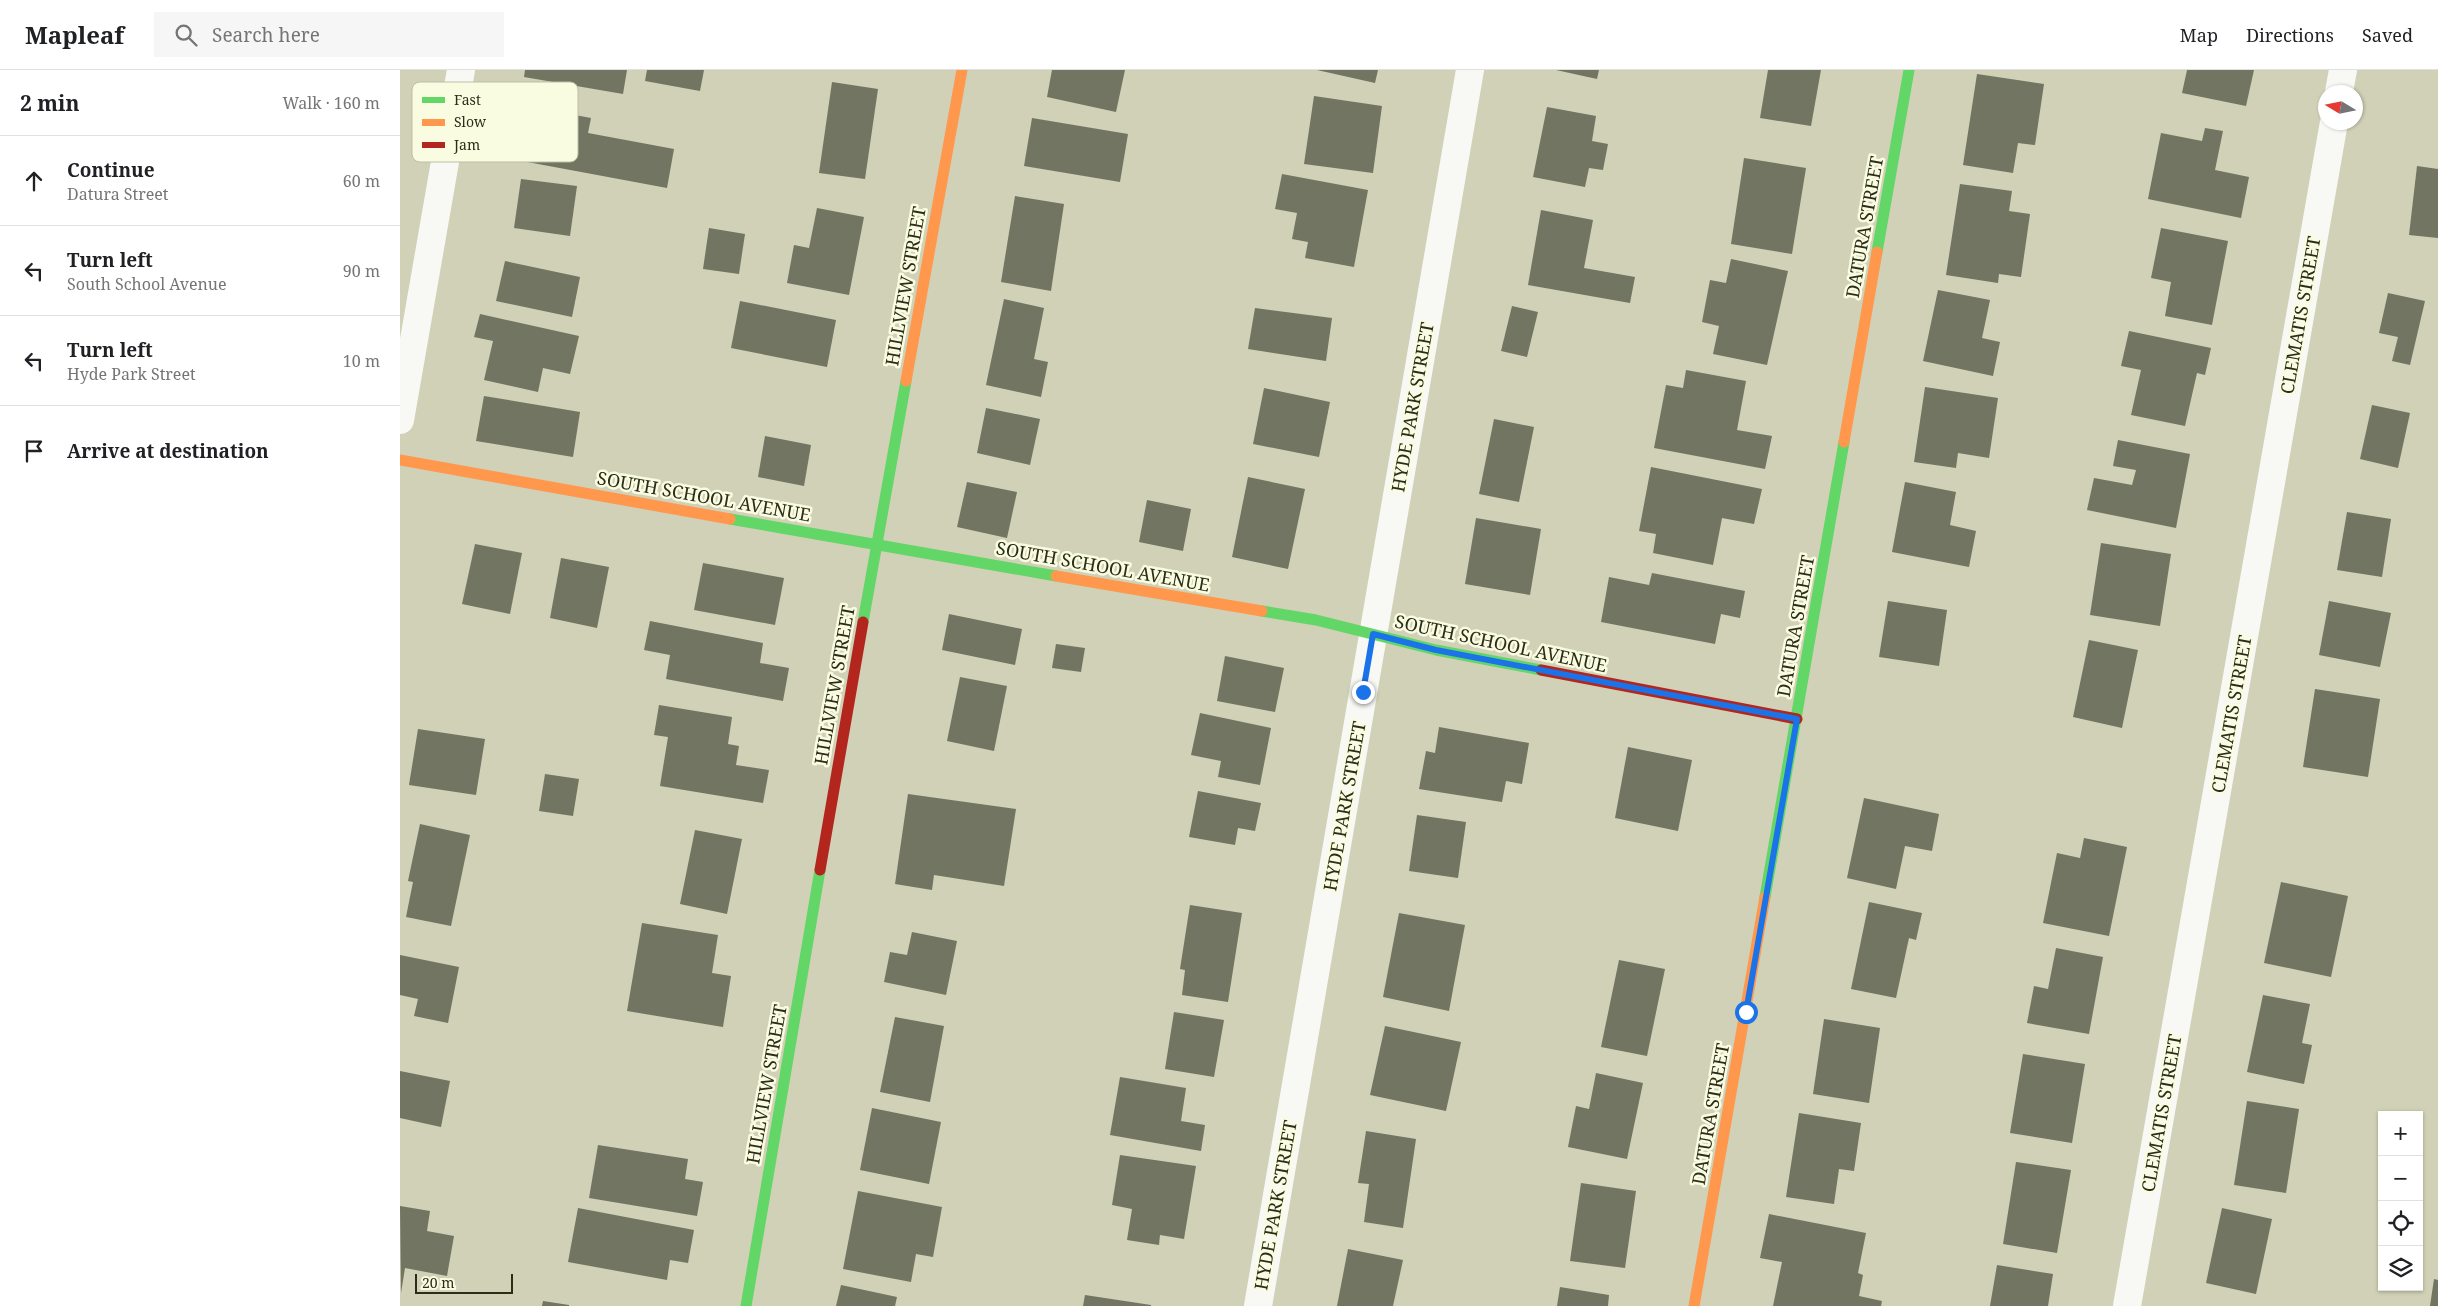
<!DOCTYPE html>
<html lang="en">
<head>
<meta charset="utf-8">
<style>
  body { margin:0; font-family:"Noto Serif",serif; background:#f6f6f6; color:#202124 }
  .controls { position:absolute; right:15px; bottom:15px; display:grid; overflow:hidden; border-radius:0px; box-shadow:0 1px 4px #0004 }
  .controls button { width:45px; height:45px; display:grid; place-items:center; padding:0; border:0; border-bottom:1px solid #e0e0e0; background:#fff; color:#202124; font:25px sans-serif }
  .compass { position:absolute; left:1918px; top:15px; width:45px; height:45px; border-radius:50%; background:#fff; box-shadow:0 1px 4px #0004; rotate:280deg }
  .scale { position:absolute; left:15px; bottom:12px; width:98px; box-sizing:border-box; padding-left:5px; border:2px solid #2c2d19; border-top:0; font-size:14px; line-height:18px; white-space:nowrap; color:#2c2d19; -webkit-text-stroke:4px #fafce2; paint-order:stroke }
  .stop { position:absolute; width:15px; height:15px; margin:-11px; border:4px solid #1a73e8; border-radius:50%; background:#fff }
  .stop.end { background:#1a73e8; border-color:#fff; box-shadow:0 1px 5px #0008 }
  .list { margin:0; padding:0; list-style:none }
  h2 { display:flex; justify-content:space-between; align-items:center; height:65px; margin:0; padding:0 20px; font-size:21px }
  h2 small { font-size:16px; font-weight:400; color:#757577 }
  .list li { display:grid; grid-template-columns:32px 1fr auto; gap:15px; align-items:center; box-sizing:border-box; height:90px; padding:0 20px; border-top:1px solid #e0e0e0 }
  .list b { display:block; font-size:19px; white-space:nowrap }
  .list p { margin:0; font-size:16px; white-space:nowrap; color:#757577 }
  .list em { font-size:16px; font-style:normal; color:#757577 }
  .icon { flex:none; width:28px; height:28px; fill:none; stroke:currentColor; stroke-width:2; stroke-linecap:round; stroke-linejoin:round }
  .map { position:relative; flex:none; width:2038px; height:1236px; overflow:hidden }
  header { display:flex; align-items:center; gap:30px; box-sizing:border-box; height:70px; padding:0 25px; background:#fff; border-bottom:1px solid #e0e0e0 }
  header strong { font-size:24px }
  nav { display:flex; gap:28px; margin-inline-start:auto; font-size:18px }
  .search { width:350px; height:45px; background:#f6f6f6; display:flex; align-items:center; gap:12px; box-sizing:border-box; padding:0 18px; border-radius:0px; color:#757577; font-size:19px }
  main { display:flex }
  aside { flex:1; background:#fff }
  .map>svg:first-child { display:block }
  .building { fill:#717561 }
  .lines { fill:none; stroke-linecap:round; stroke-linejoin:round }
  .street { stroke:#f8f8f4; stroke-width:28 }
  .fast { stroke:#63d668; stroke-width:11 }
  .slow { stroke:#ff974d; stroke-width:11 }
  .jam { stroke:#b3261e; stroke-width:11 }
  .route { stroke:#1a73e8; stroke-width:6 }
  .labels { text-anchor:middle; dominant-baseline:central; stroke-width:5; stroke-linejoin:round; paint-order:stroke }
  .street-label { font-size:18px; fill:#2c2d19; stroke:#fafce2 }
  .key { fill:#fafce2; stroke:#bcbea6; stroke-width:1 }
  .key-label { font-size:14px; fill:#2c2d19 }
</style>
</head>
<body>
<header>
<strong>Mapleaf</strong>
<div class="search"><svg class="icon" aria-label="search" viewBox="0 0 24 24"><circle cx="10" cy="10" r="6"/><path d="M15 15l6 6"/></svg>Search here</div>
<nav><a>Map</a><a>Directions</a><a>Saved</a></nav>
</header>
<main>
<aside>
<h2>2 min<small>Walk · 160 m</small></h2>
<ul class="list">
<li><svg class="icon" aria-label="ahead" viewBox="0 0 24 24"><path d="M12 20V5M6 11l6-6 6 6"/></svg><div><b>Continue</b><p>Datura Street</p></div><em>60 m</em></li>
<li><svg class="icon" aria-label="left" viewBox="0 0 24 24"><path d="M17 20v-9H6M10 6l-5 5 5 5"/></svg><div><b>Turn left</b><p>South School Avenue</p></div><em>90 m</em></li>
<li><svg class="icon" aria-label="left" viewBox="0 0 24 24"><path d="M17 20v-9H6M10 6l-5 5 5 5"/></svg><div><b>Turn left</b><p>Hyde Park Street</p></div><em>10 m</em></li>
<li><svg class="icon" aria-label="arrive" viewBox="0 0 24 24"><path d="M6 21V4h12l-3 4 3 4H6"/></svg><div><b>Arrive at destination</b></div></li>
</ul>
</aside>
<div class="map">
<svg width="2038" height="1236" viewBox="0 0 2038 1236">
  <rect width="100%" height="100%" fill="#d0d1b6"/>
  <g class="building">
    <path d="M125,0H227L223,24L124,7Z"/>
    <path d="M247,0H304L300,21L245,11Z"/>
    <path d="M652,0H725L716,42L647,27Z"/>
    <path d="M917,0H978L975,13Z"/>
    <path d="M1156,0H1199L1197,9Z"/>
    <path d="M1368,0H1421L1411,56L1360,48Z"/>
    <path d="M1787,0H1854L1846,36L1782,23Z"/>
    <path d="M1577,4L1644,14L1635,75L1618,73L1613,103L1563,95Z"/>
    <path d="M432,12L478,19L465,109L419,103Z"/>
    <path d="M914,26L982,36L973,103L904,94Z"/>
    <path d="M132,37L191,48L188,63L274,79L267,118L122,91Z"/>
    <path d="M1147,37L1196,46L1192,71L1208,74L1203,100L1189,98L1185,117L1133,107Z"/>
    <path d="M632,48L728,64L720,112L624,96Z"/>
    <path d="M1805,58L1823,61L1815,100L1849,107L1841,148L1748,129L1761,63L1802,71Z"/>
    <path d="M1344,88L1406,98L1392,184L1331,174Z"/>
    <path d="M2017,96L2038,99V168L2009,165Z"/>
    <path d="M882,104L968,120L954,197L905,188L908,172L892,169L897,143L875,139Z"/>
    <path d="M121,109L177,116L170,166L114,158Z"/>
    <path d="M1560,114L1612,121L1609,141L1630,144L1621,207L1599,204L1598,213L1546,205Z"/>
    <path d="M615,126L664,134L651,221L601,212Z"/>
    <path d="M417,138L464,147L449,225L387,213L394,175L409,178Z"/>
    <path d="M1141,140L1193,150L1184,198L1235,207L1230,233L1128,215Z"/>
    <path d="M309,158L345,164L339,204L303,199Z"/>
    <path d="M1761,158L1828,171L1812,255L1765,246L1771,212L1751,208Z"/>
    <path d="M1331,189L1388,201L1367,295L1313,284L1319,256L1302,252L1310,210L1326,213Z"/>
    <path d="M105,191L180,207L172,247L96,231Z"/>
    <path d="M1538,220L1590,230L1582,268L1600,272L1593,306L1523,291Z"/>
    <path d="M1988,223L2025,231L2010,295L1992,291L1998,267L1979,263Z"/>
    <path d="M604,229L644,238L634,289L648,292L641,327L586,315Z"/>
    <path d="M340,231L436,250L427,297L331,278Z"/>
    <path d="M1112,236L1138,242L1127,287L1101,281Z"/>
    <path d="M855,238L932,248L926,291L848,279Z"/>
    <path d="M80,244L179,266L170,304L143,298L138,322L84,310L93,271L74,267Z"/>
    <path d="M1729,261L1811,278L1805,305L1797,303L1785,356L1731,345L1741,300L1721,296Z"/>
    <path d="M1286,300L1346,311L1337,360L1372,366L1365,399L1254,378L1266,315L1283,318Z"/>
    <path d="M1525,317L1598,328L1589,388L1558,383L1556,398L1514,392Z"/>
    <path d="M864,318L930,332L919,387L853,374Z"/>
    <path d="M84,326L180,342L173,387L76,371Z"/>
    <path d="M1972,335L2010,343L1998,398L1960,389Z"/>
    <path d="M586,338L640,349L630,395L577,383Z"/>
    <path d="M1094,349L1134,357L1119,432L1079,424Z"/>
    <path d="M365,366L411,375L404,416L358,407Z"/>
    <path d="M1718,370L1790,384L1776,458L1687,440L1694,408L1732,415L1736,400L1713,396Z"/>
    <path d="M1251,397L1362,419L1354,454L1322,448L1313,495L1253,483L1256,464L1239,461Z"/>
    <path d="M848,407L905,419L888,499L832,487Z"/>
    <path d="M567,412L617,422L607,468L557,457Z"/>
    <path d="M1505,412L1556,422L1550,455L1576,461L1569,497L1492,482Z"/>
    <path d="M747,430L791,439L783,481L739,472Z"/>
    <path d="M1947,442L1991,449L1982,507L1937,500Z"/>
    <path d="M1076,448L1141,459L1130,525L1065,514Z"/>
    <path d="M1701,473L1771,484L1760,556L1690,545Z"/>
    <path d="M75,474L122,483L110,544L62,534Z"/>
    <path d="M161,488L209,497L197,558L150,548Z"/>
    <path d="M303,493L384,508L375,555L294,540Z"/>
    <path d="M1252,503L1345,521L1340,548L1321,544L1315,574L1201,552L1209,507L1249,515Z"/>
    <path d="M1488,531L1547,540L1539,596L1479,587Z"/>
    <path d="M1929,531L1991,543L1980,597L1919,585Z"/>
    <path d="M549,544L622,559L615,595L542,580Z"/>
    <path d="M250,551L363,573L360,593L389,598L383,631L266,609L270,585L244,580Z"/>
    <path d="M1689,570L1738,580L1722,658L1673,647Z"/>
    <path d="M656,574L685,578L681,602L652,598Z"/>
    <path d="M825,586L884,598L875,642L817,631Z"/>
    <path d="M560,607L607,616L594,681L547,671Z"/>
    <path d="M1915,619L1980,629L1968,707L1903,697Z"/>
    <path d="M259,635L332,647L328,674L339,676L336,695L369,700L363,733L260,716L268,667L254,665Z"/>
    <path d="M800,643L871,658L860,715L818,707L821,691L791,685Z"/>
    <path d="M1039,657L1129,673L1122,714L1106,711L1102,732L1019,719L1026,681L1035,683Z"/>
    <path d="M18,659L85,669L76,725L9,715Z"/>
    <path d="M1228,677L1292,690L1278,761L1215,748Z"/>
    <path d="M145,704L179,709L173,746L139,741Z"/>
    <path d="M798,721L861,733L855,761L838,758L835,775L789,767Z"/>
    <path d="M508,724L616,739L604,816L534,805L532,820L495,814Z"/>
    <path d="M1464,728L1539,744L1532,781L1505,776L1496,819L1447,808Z"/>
    <path d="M1017,745L1066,752L1058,808L1009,801Z"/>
    <path d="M20,754L70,765L51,856L6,847L13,812L8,811Z"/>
    <path d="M295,760L342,769L327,844L280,834Z"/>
    <path d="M1684,768L1727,777L1709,866L1643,853L1657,783L1680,788Z"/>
    <path d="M1881,812L1948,826L1931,907L1864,893Z"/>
    <path d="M1469,832L1522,843L1516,870L1509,868L1496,928L1451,919Z"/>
    <path d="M790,835L842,843L828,932L782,925L785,900L780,899Z"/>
    <path d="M999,843L1065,855L1049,941L983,927Z"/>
    <path d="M242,853L318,865L312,903L331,906L323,957L227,941Z"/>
    <path d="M512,862L557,871L546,925L484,912L490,882L507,885Z"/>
    <path d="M1656,878L1703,887L1689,964L1627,953L1634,916L1648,919Z"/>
    <path d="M0,885L59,897L48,953L14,946L18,929L0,925Z"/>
    <path d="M1219,890L1265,899L1247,986L1201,977Z"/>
    <path d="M1863,925L1910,934L1902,973L1912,975L1904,1014L1847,1002Z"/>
    <path d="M774,942L824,950L814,1007L765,999Z"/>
    <path d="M495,947L544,956L530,1032L480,1022Z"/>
    <path d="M1424,949L1480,958L1469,1033L1413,1024Z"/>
    <path d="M985,956L1061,972L1046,1041L970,1025Z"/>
    <path d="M1623,984L1685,994L1672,1073L1610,1063Z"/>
    <path d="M0,1001L50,1011L41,1057L0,1048Z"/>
    <path d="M1196,1003L1243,1013L1227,1089L1168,1077L1176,1036L1189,1039Z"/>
    <path d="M720,1007L786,1018L781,1051L805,1055L801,1081L710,1065Z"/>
    <path d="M1847,1031L1899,1039L1886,1123L1834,1115Z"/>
    <path d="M472,1038L541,1052L529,1114L460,1100Z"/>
    <path d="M1399,1043L1461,1053L1454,1101L1439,1099L1434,1134L1386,1127Z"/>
    <path d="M966,1061L1016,1069L1003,1158L964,1152L969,1114L958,1113Z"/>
    <path d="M198,1075L288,1089L285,1109L303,1112L297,1146L189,1128Z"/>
    <path d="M720,1085L796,1096L784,1169L760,1165L759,1175L727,1170L732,1139L712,1135Z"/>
    <path d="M1616,1092L1671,1100L1657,1183L1603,1174Z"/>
    <path d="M1181,1113L1236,1121L1225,1198L1170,1191Z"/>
    <path d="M458,1121L542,1137L533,1187L516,1184L511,1212L443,1199Z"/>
    <path d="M0,1136L30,1141L27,1161L54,1166L47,1206L5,1198L1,1223Z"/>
    <path d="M178,1138L294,1160L288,1193L270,1190L267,1210L168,1192Z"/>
    <path d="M1822,1138L1872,1149L1856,1224L1806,1213Z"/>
    <path d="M1369,1144L1466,1163L1458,1203L1463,1205L1459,1226L1482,1231L1481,1236H1373L1382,1192L1360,1188Z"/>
    <path d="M948,1179L1003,1190L993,1236H937Z"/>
    <path d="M1597,1195L1653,1204L1648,1236H1590Z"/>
    <path d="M2034,1209L2038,1210V1236H2030Z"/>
    <path d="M441,1215L497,1227L495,1236H436Z"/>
    <path d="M1160,1217L1209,1225L1208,1236H1157Z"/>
    <path d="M685,1225L751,1235V1236H683Z"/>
    <path d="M143,1231L169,1235V1236H142Z"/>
  </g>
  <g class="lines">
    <g class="street">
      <path d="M1939,22L1943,0"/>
      <path d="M0,350L61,0"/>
      <path d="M858,1236L1070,0"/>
      <path d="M1727,1236L1934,52"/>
    </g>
    <g class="fast">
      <path d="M1477,182L1509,0"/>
      <path d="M330,449L656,506"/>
      <path d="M862,541L916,550L1036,580L1141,600"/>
      <path d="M463,552L506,311"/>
      <path d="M1365,827L1444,372"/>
      <path d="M346,1236L420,800"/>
    </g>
    <g class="slow">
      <path d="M506,311L562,0"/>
      <path d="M1444,372L1477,182"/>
      <path d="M0,390L330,449"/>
      <path d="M656,506L862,541"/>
      <path d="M1294,1236L1365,827"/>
    </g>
    <g class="jam">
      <path d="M1141,600L1397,649"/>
      <path d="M420,800L463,552"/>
    </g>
  </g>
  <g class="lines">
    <path class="route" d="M963,622L973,564L1036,580L1397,649L1346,942"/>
  </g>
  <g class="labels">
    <g class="street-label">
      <text transform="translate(1464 157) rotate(-80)">DATURA STREET</text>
      <text transform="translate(505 216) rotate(-80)">HILLVIEW STREET</text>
      <text transform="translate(1900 245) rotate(-80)">CLEMATIS STREET</text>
      <text transform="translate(1012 337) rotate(-80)">HYDE PARK STREET</text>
      <text transform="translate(304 426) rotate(10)">SOUTH SCHOOL AVENUE</text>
      <text transform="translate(703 496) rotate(10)">SOUTH SCHOOL AVENUE</text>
      <text transform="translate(1395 556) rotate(-80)">DATURA STREET</text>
      <text transform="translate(1101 573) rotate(12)">SOUTH SCHOOL AVENUE</text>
      <text transform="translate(434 615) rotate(-80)">HILLVIEW STREET</text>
      <text transform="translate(1831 644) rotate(-80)">CLEMATIS STREET</text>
      <text transform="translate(944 736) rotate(-80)">HYDE PARK STREET</text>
      <text transform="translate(366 1014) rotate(-80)">HILLVIEW STREET</text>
      <text transform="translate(1761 1043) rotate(-80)">CLEMATIS STREET</text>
      <text transform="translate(1310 1044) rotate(-80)">DATURA STREET</text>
      <text transform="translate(875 1135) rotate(-80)">HYDE PARK STREET</text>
    </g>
  </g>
  <rect x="12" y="12" width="166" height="80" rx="8" class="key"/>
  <rect x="22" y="27" width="23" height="6" fill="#63d668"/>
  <rect x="22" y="49" width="23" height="7" fill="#ff974d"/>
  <rect x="22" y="72" width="23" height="6" fill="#b3261e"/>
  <g class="key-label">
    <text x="54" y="35">Fast</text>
    <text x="54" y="57">Slow</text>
    <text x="54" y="80">Jam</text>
  </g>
</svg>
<div class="controls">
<button>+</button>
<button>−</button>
<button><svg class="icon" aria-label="locate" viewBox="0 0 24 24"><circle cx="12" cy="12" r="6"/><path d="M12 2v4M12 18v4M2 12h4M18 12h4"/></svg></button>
<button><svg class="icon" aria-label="layers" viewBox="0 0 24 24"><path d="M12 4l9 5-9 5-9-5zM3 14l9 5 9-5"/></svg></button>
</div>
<svg class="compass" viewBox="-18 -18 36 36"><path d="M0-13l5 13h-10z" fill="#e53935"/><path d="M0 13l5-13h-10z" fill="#757577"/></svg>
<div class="scale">20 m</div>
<div class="stop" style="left:1346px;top:942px"></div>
<div class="stop end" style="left:963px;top:622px"></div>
</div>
</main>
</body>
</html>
